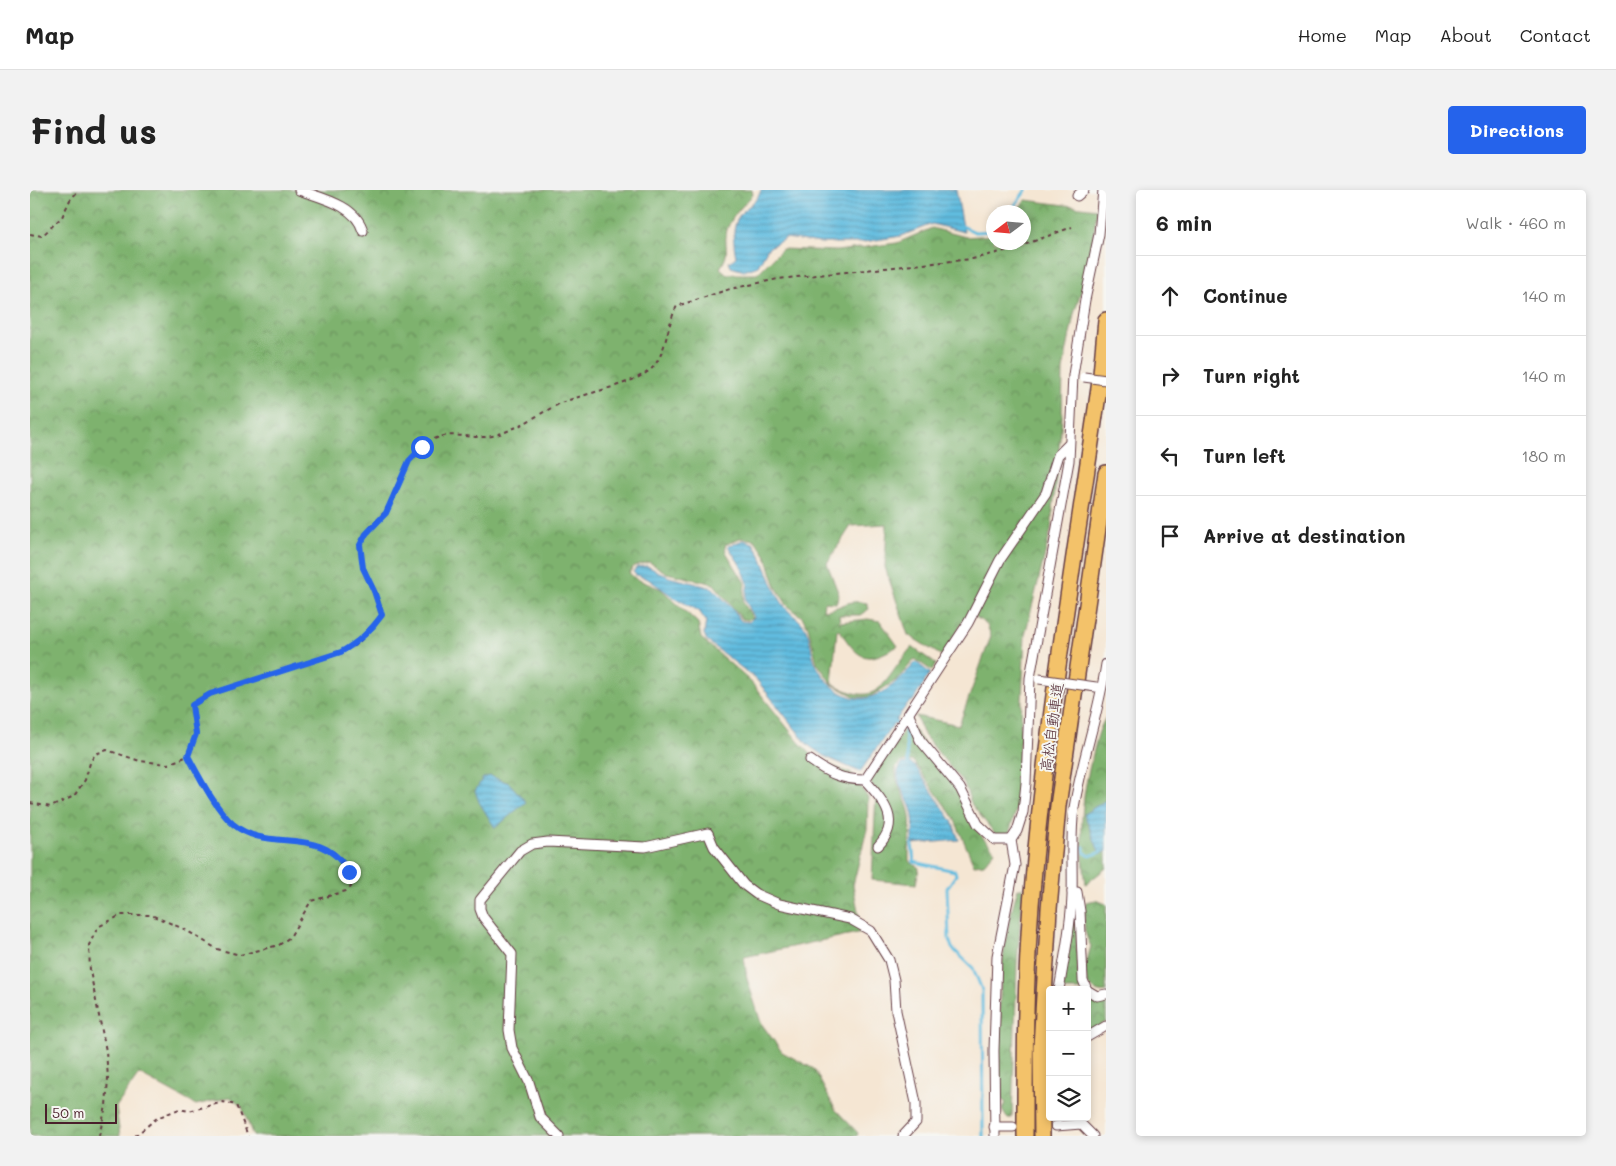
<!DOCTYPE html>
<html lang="en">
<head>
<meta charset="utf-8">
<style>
  body { margin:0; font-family:Mali,"Klee One",sans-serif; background:#f2f2f2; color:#222 }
  .controls { position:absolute; right:15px; bottom:15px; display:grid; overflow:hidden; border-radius:5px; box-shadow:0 2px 8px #0003 }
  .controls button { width:45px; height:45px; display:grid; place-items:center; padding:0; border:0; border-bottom:1px solid #e0e0e0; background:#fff; color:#222; font:25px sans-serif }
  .compass { position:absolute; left:956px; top:15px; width:45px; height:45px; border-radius:50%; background:#fff; box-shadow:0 2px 8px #0003; rotate:254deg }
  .scale { position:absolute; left:15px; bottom:12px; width:72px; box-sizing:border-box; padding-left:5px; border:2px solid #4a1f2b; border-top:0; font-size:14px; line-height:18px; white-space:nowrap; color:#4a1f2b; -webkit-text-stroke:4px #f6f6f2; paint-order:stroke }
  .stop { position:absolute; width:15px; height:15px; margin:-11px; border:4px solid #2563eb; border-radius:50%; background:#fff }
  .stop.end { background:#2563eb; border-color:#fff; box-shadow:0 1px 5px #0008 }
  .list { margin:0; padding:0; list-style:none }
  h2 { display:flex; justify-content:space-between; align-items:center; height:65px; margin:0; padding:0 20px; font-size:21px }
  h2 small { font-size:16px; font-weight:400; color:#767676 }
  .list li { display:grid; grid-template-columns:32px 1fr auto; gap:15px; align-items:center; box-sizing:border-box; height:80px; padding:0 20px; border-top:1px solid #e0e0e0 }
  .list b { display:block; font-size:19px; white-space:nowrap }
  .list em { font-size:16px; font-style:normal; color:#767676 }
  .icon { flex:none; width:28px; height:28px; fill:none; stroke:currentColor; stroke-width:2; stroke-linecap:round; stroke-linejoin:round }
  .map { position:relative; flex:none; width:1076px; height:946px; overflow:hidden; border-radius:5px }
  header { display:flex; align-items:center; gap:30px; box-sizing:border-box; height:70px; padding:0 25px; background:#fff; border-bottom:1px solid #e0e0e0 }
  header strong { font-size:24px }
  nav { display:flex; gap:28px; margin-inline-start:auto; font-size:18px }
  .intro { display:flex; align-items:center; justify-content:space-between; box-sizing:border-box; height:120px; padding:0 30px }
  h1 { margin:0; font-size:35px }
  .button { padding:12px 22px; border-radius:5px; background:#2563eb; color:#fff; font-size:18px; font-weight:700 }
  main { display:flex; gap:30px; padding:0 30px }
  aside { flex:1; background:#fff; border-radius:5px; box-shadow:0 2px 8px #0003 }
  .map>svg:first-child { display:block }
  .forest { fill:url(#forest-crowns); stroke:#64684c; fill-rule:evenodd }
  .water { fill:url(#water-rules); stroke:#566e85 }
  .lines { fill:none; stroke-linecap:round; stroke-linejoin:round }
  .stream { stroke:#61bcdf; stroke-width:3 }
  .minor-casing { stroke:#643d44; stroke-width:11 }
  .motorway-casing { stroke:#643d44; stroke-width:18 }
  .path { stroke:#643d44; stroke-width:2; stroke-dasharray:4 4; stroke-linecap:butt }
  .minor { stroke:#fff; stroke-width:9 }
  .motorway { stroke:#f3c26a; stroke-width:15 }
  .minor-bridge-casing { stroke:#643d44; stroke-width:11; stroke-linecap:butt }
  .minor-bridge { stroke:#fff; stroke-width:9 }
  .route { stroke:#2563eb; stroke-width:6 }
  .labels { text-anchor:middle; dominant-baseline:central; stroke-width:4; stroke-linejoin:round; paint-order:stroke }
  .street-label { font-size:15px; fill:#4a1f2b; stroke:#f6f6f2 }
</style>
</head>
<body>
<header>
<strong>Map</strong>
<nav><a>Home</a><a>Map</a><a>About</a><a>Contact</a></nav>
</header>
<div class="intro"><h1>Find us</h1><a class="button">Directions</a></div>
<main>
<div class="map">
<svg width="1076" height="946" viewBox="0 0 1076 946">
  <defs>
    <pattern id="forest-crowns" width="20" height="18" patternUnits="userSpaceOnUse" patternTransform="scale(1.25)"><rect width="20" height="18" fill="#7eb26e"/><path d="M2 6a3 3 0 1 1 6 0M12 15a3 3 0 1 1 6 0" fill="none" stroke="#69905b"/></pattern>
    <pattern id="water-rules" width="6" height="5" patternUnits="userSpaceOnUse" patternTransform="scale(1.25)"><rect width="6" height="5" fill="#61bcdf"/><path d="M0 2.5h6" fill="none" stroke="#5298b5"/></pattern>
  </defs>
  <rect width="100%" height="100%" fill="#f6f6f2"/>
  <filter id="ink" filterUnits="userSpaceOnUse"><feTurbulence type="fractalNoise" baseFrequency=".02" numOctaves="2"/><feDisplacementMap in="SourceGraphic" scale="10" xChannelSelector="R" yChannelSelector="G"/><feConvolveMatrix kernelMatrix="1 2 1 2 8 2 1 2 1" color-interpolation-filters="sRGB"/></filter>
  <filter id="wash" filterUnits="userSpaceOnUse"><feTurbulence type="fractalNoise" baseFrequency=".0096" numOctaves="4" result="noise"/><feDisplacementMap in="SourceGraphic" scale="20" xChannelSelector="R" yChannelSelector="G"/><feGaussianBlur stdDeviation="1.12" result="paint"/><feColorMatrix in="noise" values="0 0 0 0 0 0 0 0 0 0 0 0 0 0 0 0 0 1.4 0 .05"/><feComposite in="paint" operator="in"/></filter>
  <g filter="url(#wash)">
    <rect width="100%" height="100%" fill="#f5e6d3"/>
    <g class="forest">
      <path d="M0,0H722L723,5C713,15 698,30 696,44C695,61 700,63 690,78L697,84H727L752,59L807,61L867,53L902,38L936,47L963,45L964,52H994V22H985L996,10L1067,19L1060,73L1044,124L1033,180L1032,229L1021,340L995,445L987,618L978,646L966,645L942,615L934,594L894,545L886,526L929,535L961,446L957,435L939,422L912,466L878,445L855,377L857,334L821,336L797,373L809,405L806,413L794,412L793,420C813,419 815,408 837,413L839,419L830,425H809L810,432L838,429L850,431L868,456C836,474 830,471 810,441L807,440L802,493C851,522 853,489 882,457L906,474L902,481L885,469L867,490L839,507H826L802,494L787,473L778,437L772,427L757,415L746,397L736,366L725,350L710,348L695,355L696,362L715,393L713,412L722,427L718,430L712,429L684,394L637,383L619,372L604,376L599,383L606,389L631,399L668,433L671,448L721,492L768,551L787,570L822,584L838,608L837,639L823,695L832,742L714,767L717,789L731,833L752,862L784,879L805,919L828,943L827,946H223L212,917L200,907L166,915L109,884L86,917L90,946H0ZM460,586L479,593L495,612L465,638L459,627Z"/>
      <path d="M1076,527V610L1054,624L1070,664L1076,661V678L1056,694C1049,647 1050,610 1063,564C1066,551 1069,538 1076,527Z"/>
      <path d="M879,533L926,597L942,635L965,661L954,674L944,675L924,628L883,571L871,572L866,577C864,593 875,605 879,621C883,637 878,655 879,671L889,678L886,694L842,690L846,603L839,589Z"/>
      <path d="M993,697L987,774L982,928H977L972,920L976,913L970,908L969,894C969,829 967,762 988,699Z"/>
      <path d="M1066,710L1076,714V802C1068,804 1063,799 1057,794L1055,778L1061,756C1053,744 1053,726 1056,712Z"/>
      <path d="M1045,714C1049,742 1043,773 1052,800H1033Z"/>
      <path d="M1057,806L1076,812V832L1057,843Z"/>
    </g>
    <g class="water">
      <path d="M731,0H926L934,42L902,34L871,46L828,53H791L756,48L738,58L728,76L714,81L701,77L699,72L706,67C703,51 701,34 713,21C721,14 728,10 731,0Z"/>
      <path d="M713,350L723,353C736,372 740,394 753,414C759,424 771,429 776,439C781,449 781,462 785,472C790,483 797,492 806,499C838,523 865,495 886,472L900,483L883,511L878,513L830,582L794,566L778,555L726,489L677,451L674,444L676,431L669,421L645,408L618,389L606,385L603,382L607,377L617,376L639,387L683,398L703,419L711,431L719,432L724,427L715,410L718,393L711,376L698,356Z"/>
      <path d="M879,573L885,576L922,631L929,650L882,654C883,643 885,633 882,622C879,607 859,588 872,574Z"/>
      <path d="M460,586L479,593L496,612L465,638L449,612L445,601L453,588Z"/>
      <path d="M1076,610V661L1070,664L1054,624Z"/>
    </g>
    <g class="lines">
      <g class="stream">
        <path d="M980,22L996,0"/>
        <path d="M930,35L945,42L964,41"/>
        <path d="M862,530L875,538L878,576"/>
        <path d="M882,654L884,672L925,681L926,685L917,698L919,749L922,758L943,778L952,800L953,946"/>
        <path d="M1045,658L1054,657V662L1060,666L1071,662"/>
      </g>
    </g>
  </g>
  <g filter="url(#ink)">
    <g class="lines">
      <defs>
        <g id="minor">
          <path d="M269,0C291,8 326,15 333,41"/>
          <path d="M1047,6L1054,0"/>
          <path d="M879,525L890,550L930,598L948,634L965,650H981"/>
          <path d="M780,570C798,583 812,590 835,590"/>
          <path d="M835,590L938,433L970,370L1016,303L1028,265L1038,255"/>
          <path d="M835,590C854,612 872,631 848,656"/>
          <path d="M1042,702H1047L1050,721L1053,790L1057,800"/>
          <path d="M1029,800C1034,769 1041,737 1042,706C1043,676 1040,648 1044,618C1052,569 1069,523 1076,474"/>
          <path d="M1057,800L1067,806L1076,804"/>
          <path d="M1057,847L1076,836"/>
          <path d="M1049,927L1051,934L1063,946"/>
          <path d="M1026,936L1051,934"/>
          <path d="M964,937H983"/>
          <path d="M529,946L510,927L499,892L482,858L479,840L482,764L453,727L450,719V710L490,661L502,654L518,652L615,657L678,643L684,657L714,695L726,704L749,714L820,729L841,741L859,770L864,790L866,821L886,913V932L873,946"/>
          <path d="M965,946L964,861L967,766L985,675L981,650L987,641L993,622L996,593L1000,488L1039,271L1043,185L1055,110L1069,44L1073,0"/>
        </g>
        <g id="motorway">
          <path d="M995,946C995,869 995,792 1001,715C1015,537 1046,360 1071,184L1076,130"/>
          <path d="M1012,946L1011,858L1019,719L1028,616L1076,283"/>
        </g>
      </defs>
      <use href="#minor" class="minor-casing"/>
      <use href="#motorway" class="motorway-casing"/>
      <g class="path">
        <path d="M0,44L12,46L32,27L40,10L49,0"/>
        <path d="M0,613L21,617L44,606L55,590L60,573L65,564L77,560L110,571L138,574L158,566L166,544L162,515L180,504L311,462L328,453L352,425C349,417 347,408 344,400C337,383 324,365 334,347C341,335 354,328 359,314C369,294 375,271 393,256C418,236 437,251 462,246C487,240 505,226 527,215C548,204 611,194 624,176C637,160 637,134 647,116L700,99L748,89L942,69L983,59L1042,37"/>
        <path d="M69,946L76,916L78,888L76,861L60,781L59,755L68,737L91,725H121L154,739L187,759L210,765L249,755L260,747L281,711L316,701L321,697C322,688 320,682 315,675C290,637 235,662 203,634C184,617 170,589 158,566"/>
        <path d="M105,946L127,928L149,919L159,921L193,912L206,915L218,946"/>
      </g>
      <use href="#minor" class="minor"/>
      <use href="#motorway" class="motorway"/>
      <defs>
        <g id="minor-bridge">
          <path d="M1054,187L1076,190"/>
          <path d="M1009,489L1066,497"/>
        </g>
      </defs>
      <use href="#minor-bridge" class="minor-bridge-casing"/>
      <use href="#minor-bridge" class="minor-bridge"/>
    </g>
  </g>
  <g class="lines" filter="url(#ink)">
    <path class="route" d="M319,682C290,632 239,665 203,634C185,618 170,588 158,566L166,544L162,515L180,504L311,462C328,452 340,442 352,425L344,401L333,378L330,355L336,344L356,323L379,271L392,257"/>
  </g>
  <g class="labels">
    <g class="street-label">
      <text transform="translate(1021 537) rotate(-82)">高松自動車道</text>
    </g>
  </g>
</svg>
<div class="controls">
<button>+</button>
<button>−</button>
<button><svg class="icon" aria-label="layers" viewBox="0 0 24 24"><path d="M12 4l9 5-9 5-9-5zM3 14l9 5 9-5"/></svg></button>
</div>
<svg class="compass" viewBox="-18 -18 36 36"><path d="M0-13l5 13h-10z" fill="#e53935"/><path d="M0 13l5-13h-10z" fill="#767676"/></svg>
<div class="scale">50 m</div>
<div class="stop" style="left:392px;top:257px"></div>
<div class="stop end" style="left:319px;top:682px"></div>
</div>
<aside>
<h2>6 min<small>Walk · 460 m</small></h2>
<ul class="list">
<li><svg class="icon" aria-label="ahead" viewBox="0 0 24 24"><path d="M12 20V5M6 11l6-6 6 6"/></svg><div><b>Continue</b></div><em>140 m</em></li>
<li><svg class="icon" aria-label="right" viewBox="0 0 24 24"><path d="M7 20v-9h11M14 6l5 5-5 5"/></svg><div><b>Turn right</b></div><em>140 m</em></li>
<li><svg class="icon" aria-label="left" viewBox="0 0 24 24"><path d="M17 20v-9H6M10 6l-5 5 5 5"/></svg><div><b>Turn left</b></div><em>180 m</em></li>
<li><svg class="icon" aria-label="arrive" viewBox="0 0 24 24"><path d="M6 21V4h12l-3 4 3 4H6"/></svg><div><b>Arrive at destination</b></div></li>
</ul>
</aside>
</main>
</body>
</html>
